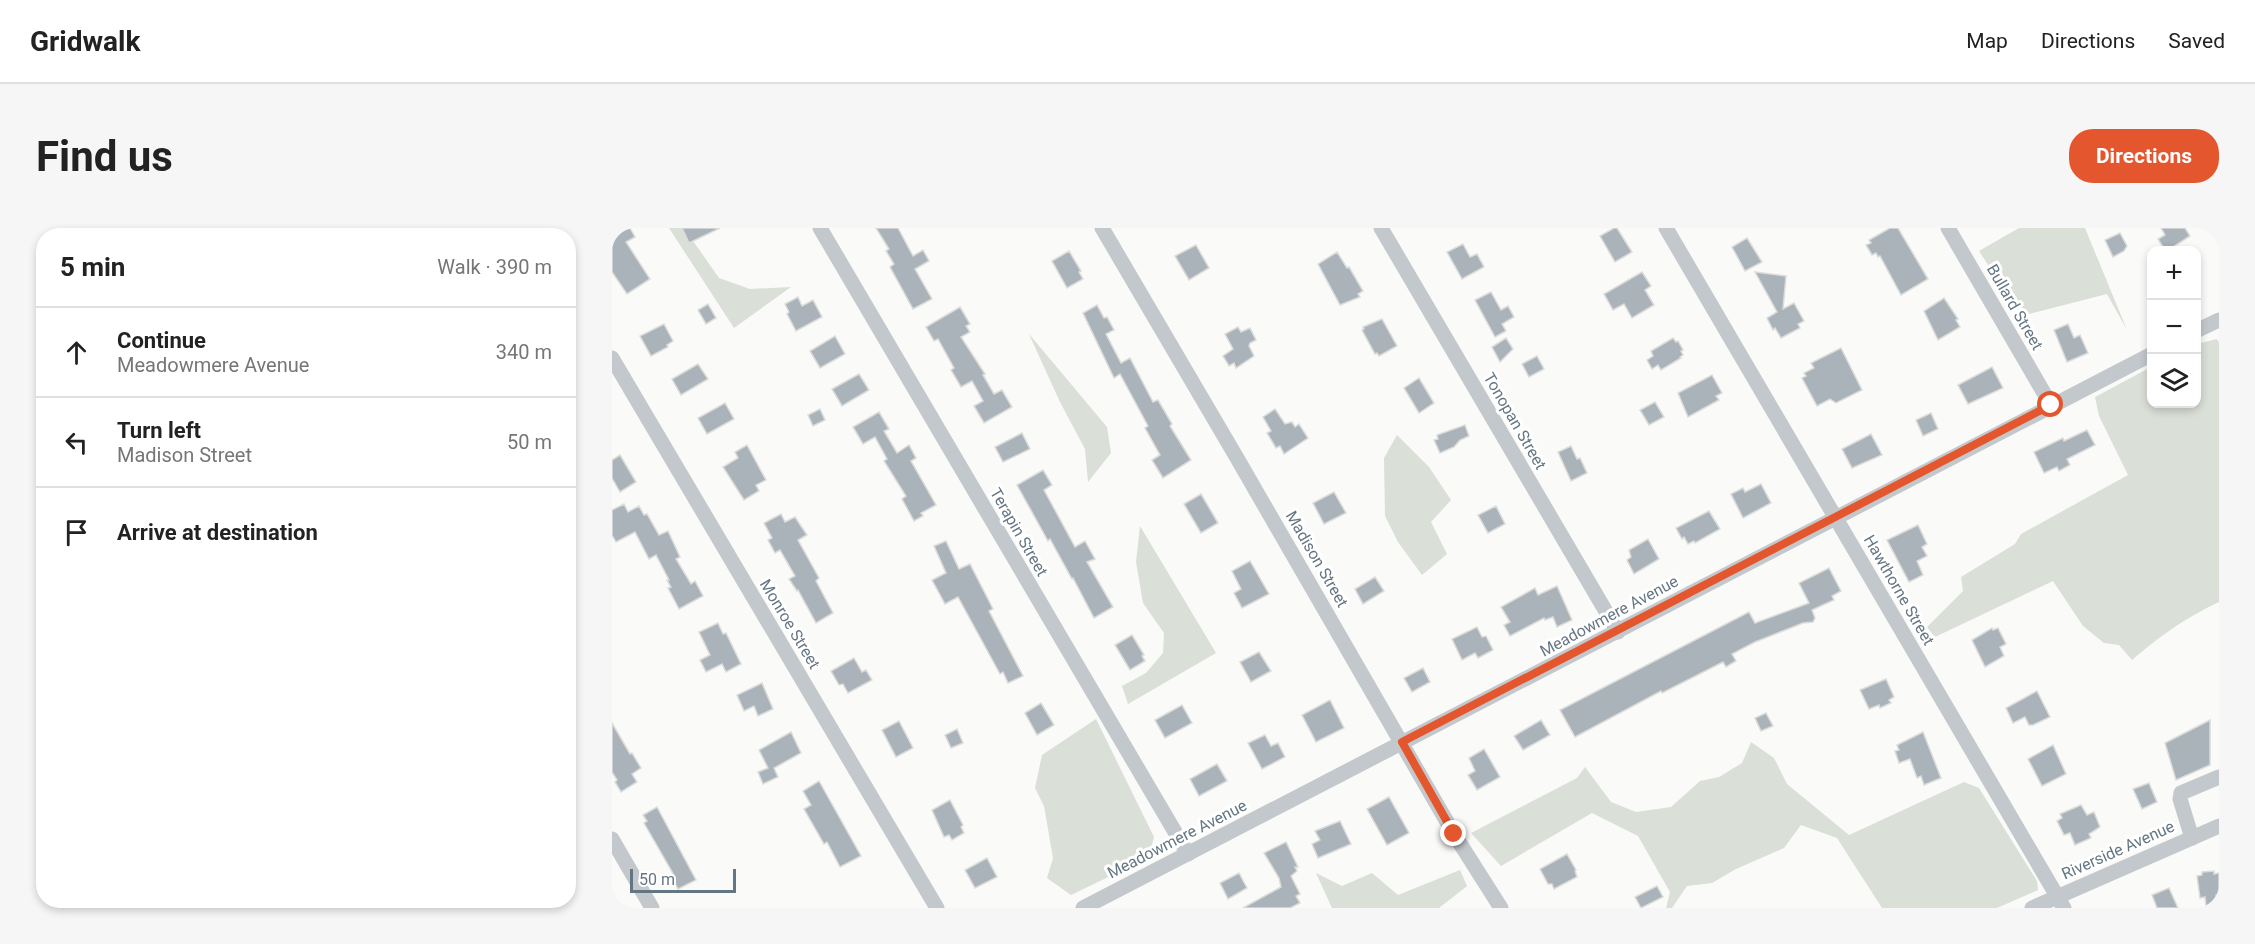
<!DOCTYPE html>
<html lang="en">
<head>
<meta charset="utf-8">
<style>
  body { margin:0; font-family:Roboto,sans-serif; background:#f6f6f6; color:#222 }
  .controls { position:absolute; right:18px; top:18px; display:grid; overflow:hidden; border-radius:12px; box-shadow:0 3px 9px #0003 }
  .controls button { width:54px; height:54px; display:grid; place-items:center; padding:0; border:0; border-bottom:2px solid #e0e0e0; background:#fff; color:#222; font:30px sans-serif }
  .scale { position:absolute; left:18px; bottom:15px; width:106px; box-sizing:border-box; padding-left:6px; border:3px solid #657683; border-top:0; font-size:16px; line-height:21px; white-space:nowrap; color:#657683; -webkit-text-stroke:4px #fff; paint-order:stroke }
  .stop { position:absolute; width:18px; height:18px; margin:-14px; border:4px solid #e4572e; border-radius:50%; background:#fff }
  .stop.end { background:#e4572e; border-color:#fff; box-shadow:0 2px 6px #0008 }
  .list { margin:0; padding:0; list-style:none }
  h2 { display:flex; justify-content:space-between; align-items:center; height:78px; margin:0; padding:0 24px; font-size:26px }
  h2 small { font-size:20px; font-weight:400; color:#767676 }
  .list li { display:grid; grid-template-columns:39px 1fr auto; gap:18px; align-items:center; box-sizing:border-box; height:90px; padding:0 24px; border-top:2px solid #e0e0e0 }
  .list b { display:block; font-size:22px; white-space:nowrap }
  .list p { margin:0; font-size:20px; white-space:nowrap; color:#767676 }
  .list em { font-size:20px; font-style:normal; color:#767676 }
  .icon { flex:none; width:33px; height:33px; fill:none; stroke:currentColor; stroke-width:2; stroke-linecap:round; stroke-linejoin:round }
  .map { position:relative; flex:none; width:1607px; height:680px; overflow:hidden; border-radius:24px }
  header { display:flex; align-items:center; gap:36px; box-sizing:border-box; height:84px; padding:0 30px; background:#fff; border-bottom:2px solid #e0e0e0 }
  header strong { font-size:28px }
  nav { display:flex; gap:33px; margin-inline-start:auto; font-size:21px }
  .intro { display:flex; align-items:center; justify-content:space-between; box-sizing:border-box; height:144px; padding:0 36px }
  h1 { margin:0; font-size:42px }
  .button { padding:15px 27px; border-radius:24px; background:#e4572e; color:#fff; font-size:21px; font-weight:700 }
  main { display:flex; gap:36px; padding:0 36px }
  aside { flex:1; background:#fff; border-radius:24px; box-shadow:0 3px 9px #0003 }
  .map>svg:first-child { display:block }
  .green { fill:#dadfd7 }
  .building { fill:#aab3b9; stroke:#dcdcda; stroke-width:1.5 }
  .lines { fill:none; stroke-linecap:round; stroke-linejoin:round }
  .minor { stroke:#c3c8cc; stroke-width:15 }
  .route { stroke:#e4572e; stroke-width:8 }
  .labels { text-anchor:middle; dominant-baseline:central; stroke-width:6; stroke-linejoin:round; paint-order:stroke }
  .street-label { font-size:16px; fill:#657683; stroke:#fff }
</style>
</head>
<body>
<header>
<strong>Gridwalk</strong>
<nav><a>Map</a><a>Directions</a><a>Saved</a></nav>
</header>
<div class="intro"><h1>Find us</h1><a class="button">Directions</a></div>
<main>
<aside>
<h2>5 min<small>Walk · 390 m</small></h2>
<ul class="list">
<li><svg class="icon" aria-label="ahead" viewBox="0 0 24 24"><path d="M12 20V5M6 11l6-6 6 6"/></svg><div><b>Continue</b><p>Meadowmere Avenue</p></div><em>340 m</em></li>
<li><svg class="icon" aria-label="left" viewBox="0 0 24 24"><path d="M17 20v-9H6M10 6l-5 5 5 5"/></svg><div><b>Turn left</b><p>Madison Street</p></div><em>50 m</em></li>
<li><svg class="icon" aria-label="arrive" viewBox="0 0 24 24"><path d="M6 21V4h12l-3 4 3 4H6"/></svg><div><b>Arrive at destination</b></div></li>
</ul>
</aside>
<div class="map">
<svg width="1607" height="680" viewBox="0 0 1607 680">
  <rect width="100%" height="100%" fill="#fafaf8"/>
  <g class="green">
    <path d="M57,0H72L107,50L138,61L179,59L122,100Z"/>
    <path d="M1407,0H1473L1515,102L1495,66L1409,88L1367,23Z"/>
    <path d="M417,106L495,199L499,225L476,254L473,221L448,174Z"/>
    <path d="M1605,111L1607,115V374C1573,390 1548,408 1520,432L1507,417L1492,415L1471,398L1441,353L1323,409L1315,399L1351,363L1349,349L1403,316L1409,306L1516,247L1487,188L1483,169L1539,139L1540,176H1584L1585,116Z"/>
    <path d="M785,207L817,239L839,272L819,294L835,326L810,347L786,314L773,288L772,230Z"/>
    <path d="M528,298L604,425L516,476L510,458L534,445L551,425L552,405L531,375L524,334Z"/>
    <path d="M484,491L542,609L538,624L519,638L459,667L435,650L441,630L432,578L423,560L430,527Z"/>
    <path d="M1139,514L1162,530L1175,556L1237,607L1352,554L1367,560L1425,653L1426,662L1385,680H1270L1225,610L1189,597L1172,620L1124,641L1100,655L1075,658L1060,680H1054L1058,664L1026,608L980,585L889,638L859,605L965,550L973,539L999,574L1024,584L1059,579L1088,553L1107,549L1130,535Z"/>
    <path d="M848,642L855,658L827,680H720L704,645L730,658L760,645L786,667Z"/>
  </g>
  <g class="building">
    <path d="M0,0H18L23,9L14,14L38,51L15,66L0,44Z"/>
    <path d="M70,0H108L77,15Z"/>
    <path d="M264,0H286L301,28L311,22L317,33L303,41L320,71L301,81L278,39L282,36L274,23L277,21Z"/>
    <path d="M1002,0H1005L1020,24L1003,34L988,8Z"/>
    <path d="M1278,0H1286L1316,51L1289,67L1268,28L1266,29L1264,25L1260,27L1254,17L1259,15L1257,12Z"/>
    <path d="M1549,0H1573L1578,8L1558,21L1551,19L1546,11L1553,7Z"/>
    <path d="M1508,5L1515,18L1512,23L1501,29L1493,12Z"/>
    <path d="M1135,10L1150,34L1133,43L1120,19Z"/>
    <path d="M851,16L858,29L865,26L872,39L850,51L835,24Z"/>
    <path d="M584,17L597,40L577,52L563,28Z"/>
    <path d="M457,23L469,43L467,44L471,51L455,60L440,33Z"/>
    <path d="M725,24L735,40L737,39L751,63L746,66L748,69L728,77L706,36Z"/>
    <path d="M1030,44L1039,58L1033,62L1042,77L1020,90L1012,76L1001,82L992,66Z"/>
    <path d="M1143,44L1174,48L1171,81L1182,75L1192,93L1186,96L1188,100L1169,110L1163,100L1161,102L1155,90L1165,84Z"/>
    <path d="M879,64L889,82L896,78L902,89L890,96L894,103L883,109L863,72Z"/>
    <path d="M186,69L190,78L201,72L210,89L184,103L175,86L177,84L173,76Z"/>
    <path d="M1332,70L1346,91L1344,92L1348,99L1326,112L1312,83Z"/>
    <path d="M96,76L104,90L94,96L86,82Z"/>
    <path d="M485,77L492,90L495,89L502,102L494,106L509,135L518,130L541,174L546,172L560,196L558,198L579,232L551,250L540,232L548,227L533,200L536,198L508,146L502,150L471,85Z"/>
    <path d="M348,79L358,96L354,98L358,104L349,109L373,146L371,147L382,166L390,162L400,179L372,195L362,178L371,173L360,153L349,159L339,142L342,140L326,111L322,113L314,99Z"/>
    <path d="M770,91L785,118L767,128L765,125L763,126L750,102L752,101L751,99Z"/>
    <path d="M52,96L61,113L55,117L56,119L39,128L28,108Z"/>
    <path d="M1456,96L1462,110L1468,107L1476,125L1455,134L1442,102Z"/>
    <path d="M626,99L629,104L638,100L644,112L638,115L637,118L642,128L624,140L622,135L617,138L611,128L621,121L613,106Z"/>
    <path d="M223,108L233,126L208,140L198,123Z"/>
    <path d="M894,110L901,121L888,134L880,119Z"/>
    <path d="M1061,110L1064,114L1066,113L1071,122L1069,123L1071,127L1068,129L1069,130L1049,142L1046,137L1040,141L1035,132L1041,128L1039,123Z"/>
    <path d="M1229,120L1250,162L1224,175L1218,171L1205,178L1190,150L1194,148L1192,145L1202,140L1199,135Z"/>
    <path d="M925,128L932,141L917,149L910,136Z"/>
    <path d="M86,136L96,151L69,167L60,151Z"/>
    <path d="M1380,139L1391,160L1356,176L1346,157Z"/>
    <path d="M247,146L257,162L230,178L220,161Z"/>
    <path d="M1100,147L1110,165L1104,168L1107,172L1076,189L1066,165Z"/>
    <path d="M807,150L822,175L807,185L792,160Z"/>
    <path d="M1043,174L1052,189L1037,197L1028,182Z"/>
    <path d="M113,175L122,191L95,206L86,190Z"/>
    <path d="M208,181L213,192L201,198L196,187Z"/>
    <path d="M663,181L673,196L680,194L683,199L687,196L696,210L672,226L668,218L664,220L655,205L659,203L651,189Z"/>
    <path d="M267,184L277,201L272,203L285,225L297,217L304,230L299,233L324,277L309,285L311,288L302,293L290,271L294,268L272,233L275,231L263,209L251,216L241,199Z"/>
    <path d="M1319,185L1326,201L1311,208L1304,192Z"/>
    <path d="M853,197L857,208L848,212L842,219L828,225L822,212L826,211L825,207Z"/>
    <path d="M1475,202L1483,217L1455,231L1458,237L1447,243L1445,239L1432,245L1422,224L1451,210L1452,213Z"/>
    <path d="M410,205L418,221L391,234L383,219Z"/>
    <path d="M1259,206L1270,227L1240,240L1230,221Z"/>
    <path d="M135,217L154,252L144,257L147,263L132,272L111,239L126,230L123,224Z"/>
    <path d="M959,218L965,231L968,230L975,245L959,253L946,224Z"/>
    <path d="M8,227L24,254L8,264L0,250V232Z"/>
    <path d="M431,242L440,257L432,262L463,319L473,313L483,331L475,334L501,379L482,390L461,350L460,351L438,311L436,313L405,257Z"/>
    <path d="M1149,256L1159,275L1131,290L1119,266L1131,260L1133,264Z"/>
    <path d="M722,264L734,285L712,296L701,275Z"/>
    <path d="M589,266L606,295L589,305L572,276Z"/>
    <path d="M12,276L16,284L27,278L32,287L35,286L47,307L56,303L68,329L64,331L79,356L83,353L91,368L67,381L56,360L59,359L55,352H57L44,327L37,331L23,304L4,314L0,307V282Z"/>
    <path d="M884,278L893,296L876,305L866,287Z"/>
    <path d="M1097,283L1108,301L1083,315L1082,313L1076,316L1072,309L1070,311L1064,300Z"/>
    <path d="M169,286L173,294L183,289L195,307L186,312L207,350L204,353L221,385L204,395L186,362L185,363L177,351L183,348L168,322L163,325L156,312L160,310L152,295Z"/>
    <path d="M1306,297L1315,316L1310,319L1315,328L1305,333L1311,347L1297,354L1275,312Z"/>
    <path d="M1036,311L1047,331L1022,346L1015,332L1019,329L1017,322Z"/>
    <path d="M334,313L347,341L358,336L381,381L377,383L411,448L396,455L391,444L388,446L346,369L333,376L320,352L334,345L322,318Z"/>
    <path d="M638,333L657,366L630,380L622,365L629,361L620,343Z"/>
    <path d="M1217,340L1229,363L1220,368L1222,372L1200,382L1203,390L1201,394L1191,395L1143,414L1120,426L1124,433L1114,439L1111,434L1050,465L1049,463L963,509L948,482L1137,384L1143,395L1197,375L1187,355Z"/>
    <path d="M763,349L772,363L751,376L743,361Z"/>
    <path d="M945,358L960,392L945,399L941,389L933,392L932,390L898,408L892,397L898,394L889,379L923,360L926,367Z"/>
    <path d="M106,395L111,406L114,405L129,436L114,444L110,436L94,444L88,432L98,427L87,404Z"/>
    <path d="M865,399L870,409L874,408L881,422L866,430L863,425L850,432L840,411Z"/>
    <path d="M1380,400L1381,402L1386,400L1394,416L1388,419L1392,428L1373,439L1360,412Z"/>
    <path d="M520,407L532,427L530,428L533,433L518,442L503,417Z"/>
    <path d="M647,424L659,443L639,454L628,434Z"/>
    <path d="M242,430L250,444L254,442L260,452L236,465L231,456L227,457L219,443Z"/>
    <path d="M811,440L818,454L800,464L792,450Z"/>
    <path d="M1274,451L1282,469L1277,472L1279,475L1268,480L1267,477L1257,481L1248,462Z"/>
    <path d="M150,455L161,481L146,488L142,478L132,483L125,467Z"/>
    <path d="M1425,463L1438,489L1421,497H1417L1413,489L1401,495L1394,480Z"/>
    <path d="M718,472L732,500L704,514L690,487Z"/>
    <path d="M429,475L442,497L425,507L413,485Z"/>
    <path d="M570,477L580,495L553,510L543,492Z"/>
    <path d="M1154,485L1161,498L1149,503L1143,490Z"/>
    <path d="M929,492L938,507L911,522L902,508Z"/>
    <path d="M1598,492V537L1564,552L1553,515Z"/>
    <path d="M287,493L301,520L284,529L270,502Z"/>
    <path d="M0,495L18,526L20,525L29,540L20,546L25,554L9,564L3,554L5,552L0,544Z"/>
    <path d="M345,501L351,515L339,520L333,507Z"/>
    <path d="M179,504L189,525L162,540L166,549L151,556L146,544L156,540L147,522Z"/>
    <path d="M1311,504L1329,550L1312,557L1309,548L1305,550L1298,531L1287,535L1283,523L1287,522L1285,517Z"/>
    <path d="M653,507L659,518L666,515L673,529L650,541L636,515Z"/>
    <path d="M1441,517L1454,546L1430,558L1416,531Z"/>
    <path d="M872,521L888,549L865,562L856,547L863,543L857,530Z"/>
    <path d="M605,536L615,553L587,568L578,551Z"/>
    <path d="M207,553L249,628L228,639L215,614L212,616L192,581L199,577L191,563Z"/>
    <path d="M1537,555L1545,574L1530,581L1521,561Z"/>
    <path d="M777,569L797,605L775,617L755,581Z"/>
    <path d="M338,572L351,597L349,599L352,605L340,612L337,607L332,609L320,582Z"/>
    <path d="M1469,577L1475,587L1482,584L1488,599L1477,606L1479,610L1463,617L1458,605L1452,607L1445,593L1450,590L1448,586Z"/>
    <path d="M45,579L84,652L66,661L60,651L63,649L32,595L35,593L31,587Z"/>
    <path d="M728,593L739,616L706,630L700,616L708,612L703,603Z"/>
    <path d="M674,614L686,639H683L685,643L679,648L688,666L684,668L688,675L678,680H631L669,659L667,650L652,625Z"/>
    <path d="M955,626L964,642L963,643L965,649L942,661L940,656H936L928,641Z"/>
    <path d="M375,630L385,649L363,660L353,642Z"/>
    <path d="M1602,643V646L1607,645V667H1604L1605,677L1594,678L1593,669L1588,670L1585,648L1590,647V644Z"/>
    <path d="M627,645L635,660L616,671L608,655Z"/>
    <path d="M1045,658L1051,669L1029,680L1023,669Z"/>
    <path d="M1557,660L1566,680H1545L1540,667Z"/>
  </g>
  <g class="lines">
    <g class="minor">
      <path d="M208,0L576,626"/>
      <path d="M490,0L625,230L842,606L889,680"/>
      <path d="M769,0L1006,404"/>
      <path d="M1054,0L1452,680"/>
      <path d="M1336,0L1439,177"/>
      <path d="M1584,103L1607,92"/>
      <path d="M0,130L325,680"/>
      <path d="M1580,610L1568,571L1569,565L1607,549"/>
      <path d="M0,611L40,680"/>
      <path d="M471,680L1540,126"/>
      <path d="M1420,680L1607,598"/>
    </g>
  </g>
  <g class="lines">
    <path class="route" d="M842,606L790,514L1439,177"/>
  </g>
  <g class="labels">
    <g class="street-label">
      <text transform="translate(1403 79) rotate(60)">Bullard Street</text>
      <text transform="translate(903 193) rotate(60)">Tonopan Street</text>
      <text transform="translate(407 304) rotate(60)">Terapin Street</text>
      <text transform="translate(705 331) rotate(60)">Madison Street</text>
      <text transform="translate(1287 362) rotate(60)">Hawthorne Street</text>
      <text transform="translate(997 388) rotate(-28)">Meadowmere Avenue</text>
      <text transform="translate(178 396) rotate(59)">Monroe Street</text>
      <text transform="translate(565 611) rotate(-27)">Meadowmere Avenue</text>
      <text transform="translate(1506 622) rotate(-24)">Riverside Avenue</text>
    </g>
  </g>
</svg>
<div class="controls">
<button>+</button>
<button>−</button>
<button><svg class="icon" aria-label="layers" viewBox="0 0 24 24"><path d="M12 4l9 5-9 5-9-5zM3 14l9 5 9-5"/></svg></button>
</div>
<div class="scale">50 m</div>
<div class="stop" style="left:1439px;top:177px"></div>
<div class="stop end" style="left:842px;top:606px"></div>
</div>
</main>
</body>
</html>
